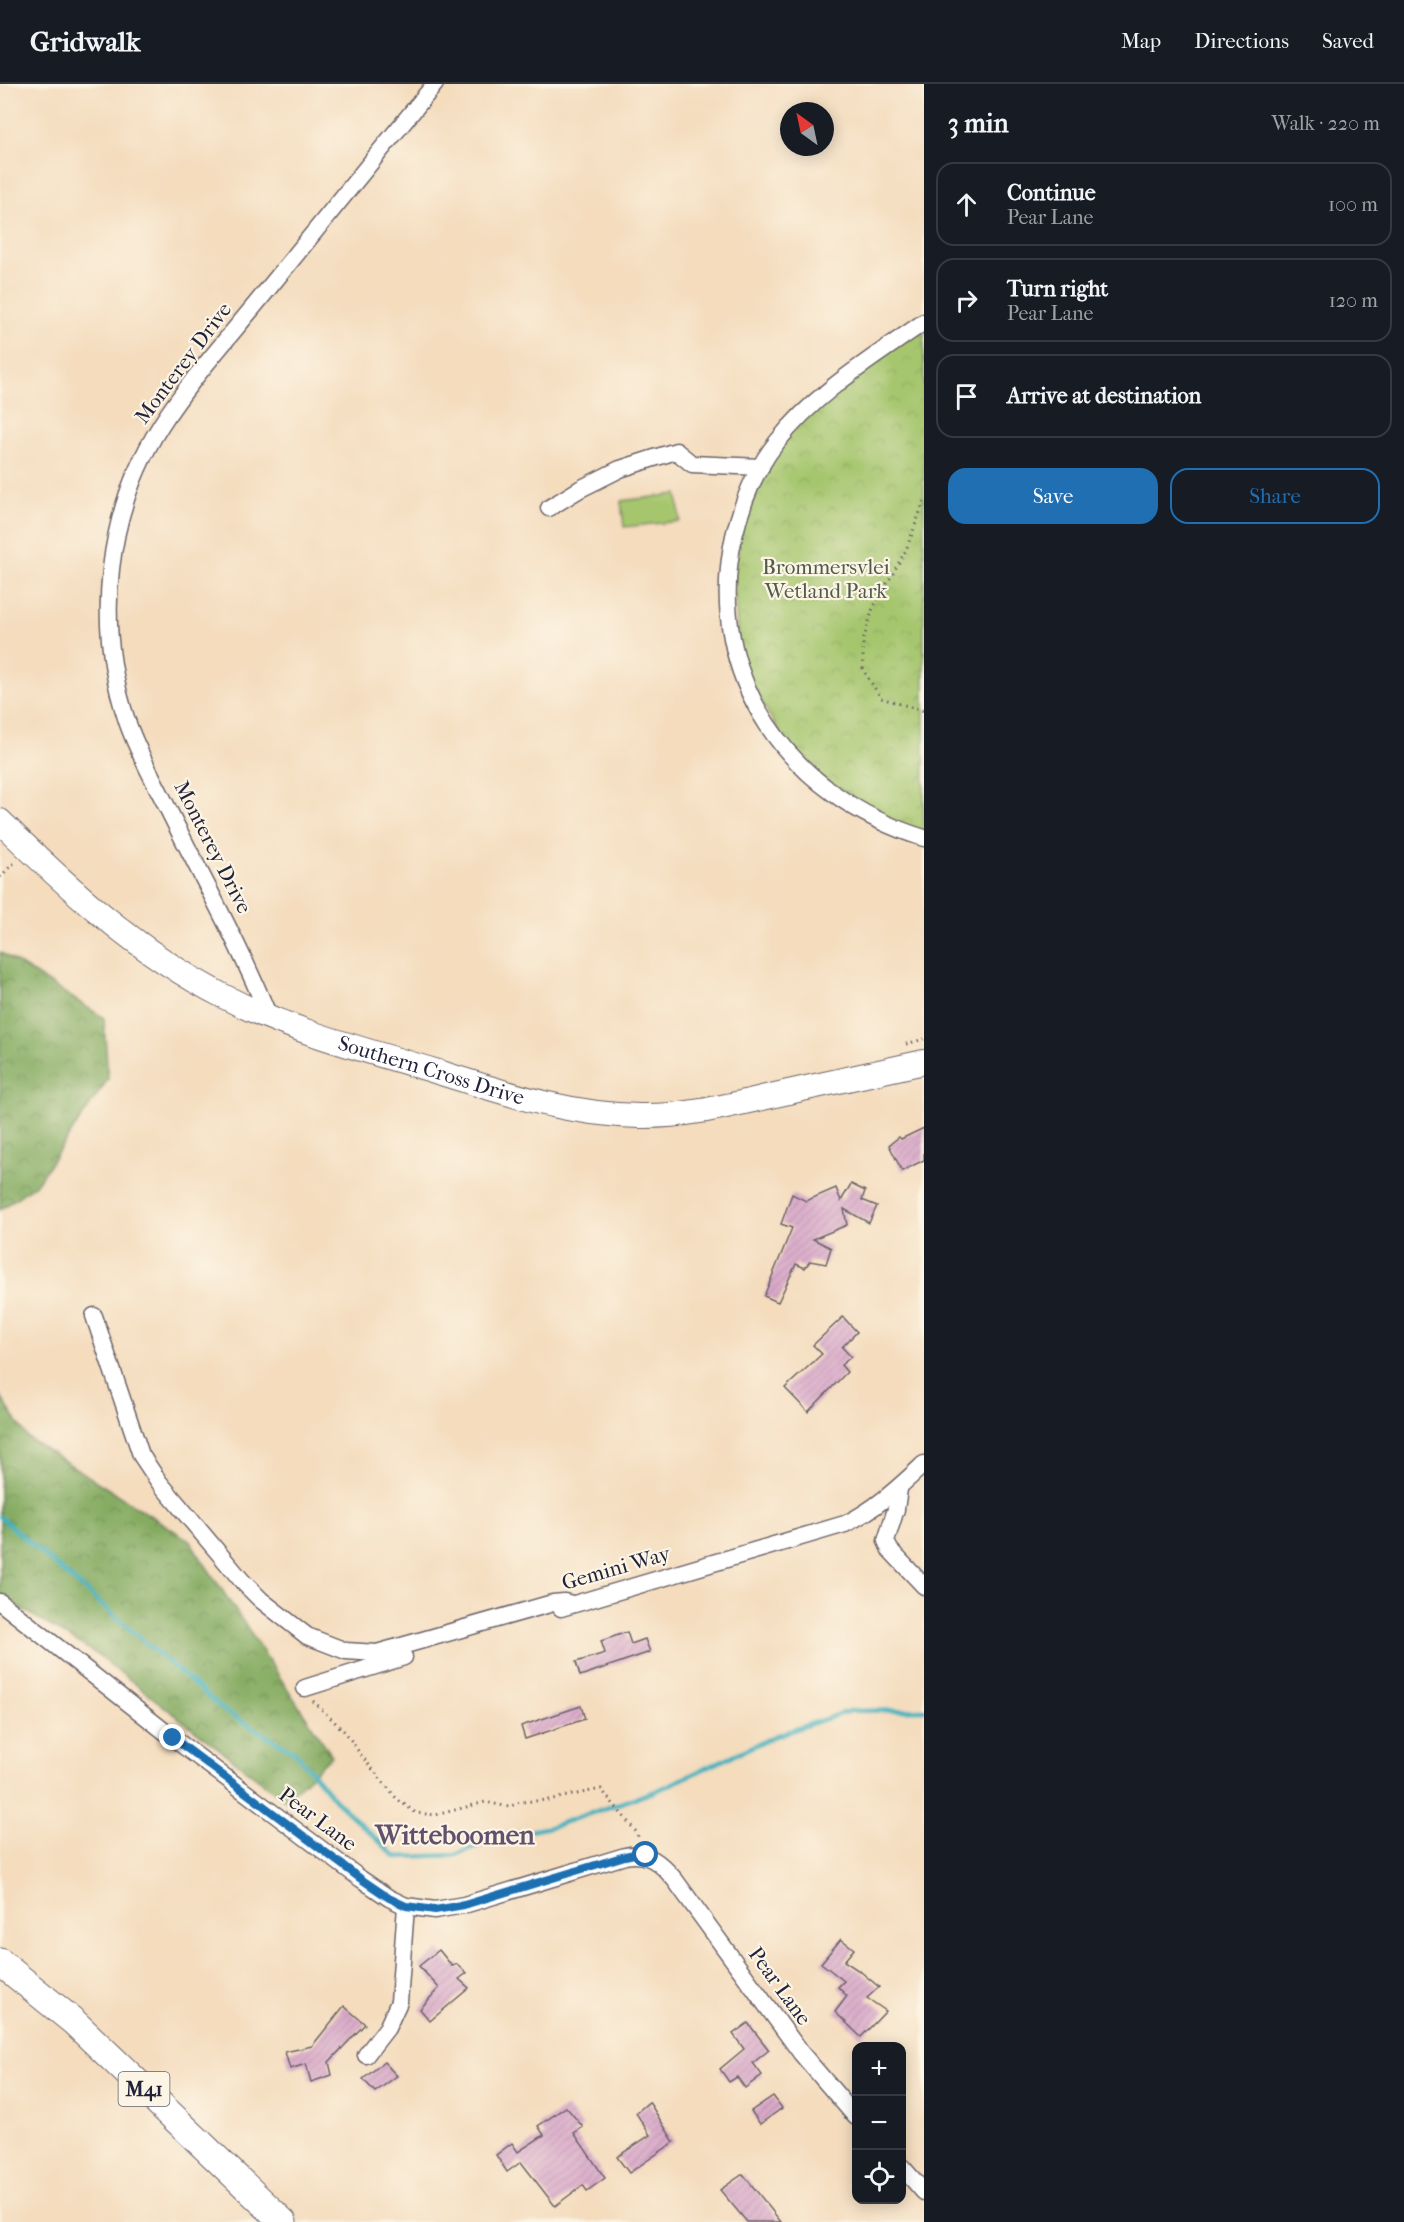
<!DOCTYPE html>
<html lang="en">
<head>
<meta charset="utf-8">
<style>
  body { margin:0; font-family:"IM FELL French Canon",serif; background:#242831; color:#f1f3f6 }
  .controls { position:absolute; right:18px; bottom:18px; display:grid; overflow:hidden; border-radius:12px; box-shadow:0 3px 15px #0003 }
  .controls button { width:54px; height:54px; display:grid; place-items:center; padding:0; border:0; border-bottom:2px solid #363941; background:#171b24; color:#f1f3f6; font:30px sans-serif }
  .compass { position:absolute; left:780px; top:18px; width:54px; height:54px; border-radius:50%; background:#171b24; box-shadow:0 3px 15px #0003; rotate:327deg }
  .stop { position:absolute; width:18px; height:18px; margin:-14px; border:4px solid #1f6fb2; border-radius:50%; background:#fff }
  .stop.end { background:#1f6fb2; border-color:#fff; box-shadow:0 2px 6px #0008 }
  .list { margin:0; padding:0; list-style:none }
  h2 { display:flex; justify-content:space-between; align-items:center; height:78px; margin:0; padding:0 24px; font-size:26px }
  h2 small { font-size:20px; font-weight:400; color:#9ea1a6 }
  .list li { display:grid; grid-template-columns:39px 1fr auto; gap:18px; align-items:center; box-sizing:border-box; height:84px; margin:0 12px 12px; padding:0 12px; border:2px solid #363941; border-radius:18px }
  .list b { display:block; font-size:22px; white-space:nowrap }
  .list p { margin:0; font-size:20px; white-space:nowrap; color:#9ea1a6 }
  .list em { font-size:20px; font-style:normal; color:#9ea1a6 }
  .actions { display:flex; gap:12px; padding:18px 24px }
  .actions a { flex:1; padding:14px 0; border:2px solid #1f6fb2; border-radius:18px; text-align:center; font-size:21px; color:#1f6fb2 }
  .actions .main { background:#1f6fb2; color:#fff }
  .icon { flex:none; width:33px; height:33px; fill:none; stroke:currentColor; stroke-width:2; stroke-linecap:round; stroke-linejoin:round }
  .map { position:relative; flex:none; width:924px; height:2138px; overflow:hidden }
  header { display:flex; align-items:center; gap:36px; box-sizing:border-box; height:84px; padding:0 30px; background:#171b24; border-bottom:2px solid #363941 }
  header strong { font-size:28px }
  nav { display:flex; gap:33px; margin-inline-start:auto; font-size:21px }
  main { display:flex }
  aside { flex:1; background:#171b24 }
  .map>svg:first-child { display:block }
  .grass { fill:#a6c66e; stroke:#647454; stroke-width:1.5 }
  .forest { fill:url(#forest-crowns); stroke:#53664e; stroke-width:1.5 }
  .park { fill:url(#park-crowns); stroke:#647454; stroke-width:1.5 }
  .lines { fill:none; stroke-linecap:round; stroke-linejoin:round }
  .stream { stroke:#42b1be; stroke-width:4.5 }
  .building { fill:url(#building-hatch) }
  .street-casing { stroke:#6c6368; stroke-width:19 }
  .secondary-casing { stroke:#6c6368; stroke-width:26 }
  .primary-casing { stroke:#6c6368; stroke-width:29 }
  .path { stroke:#6c6368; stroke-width:3; stroke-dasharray:1.5 4.5; stroke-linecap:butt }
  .street { stroke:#fff; stroke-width:16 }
  .secondary { stroke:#fff; stroke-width:24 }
  .primary { stroke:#fff; stroke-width:27 }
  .route { stroke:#1f6fb2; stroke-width:8 }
  .labels { text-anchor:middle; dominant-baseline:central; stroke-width:4.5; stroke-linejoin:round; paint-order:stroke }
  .shield { fill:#fcf5e5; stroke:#63616e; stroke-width:1.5 }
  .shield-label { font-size:20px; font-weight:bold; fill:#22223b }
  .street-label { font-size:21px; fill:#22223b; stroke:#fcf5e5 }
  .park-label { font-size:21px; fill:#505b4d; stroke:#fcf5e5 }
  .district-label { font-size:27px; font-weight:bold; fill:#62516d; stroke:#fcf5e5 }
</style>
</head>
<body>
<header>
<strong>Gridwalk</strong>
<nav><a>Map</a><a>Directions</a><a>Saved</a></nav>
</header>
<main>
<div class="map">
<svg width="924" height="2138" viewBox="0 0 924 2138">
  <defs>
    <pattern id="forest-crowns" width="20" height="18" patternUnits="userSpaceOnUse" patternTransform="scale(1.5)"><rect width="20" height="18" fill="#84ab61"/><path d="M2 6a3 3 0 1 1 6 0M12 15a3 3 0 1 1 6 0" fill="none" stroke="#6c8b51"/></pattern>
    <pattern id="park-crowns" width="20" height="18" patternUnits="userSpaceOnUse" patternTransform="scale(1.5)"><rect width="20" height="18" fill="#a6c66e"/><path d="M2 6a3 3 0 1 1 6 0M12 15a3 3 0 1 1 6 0" fill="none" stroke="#8faa60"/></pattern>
    <pattern id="building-hatch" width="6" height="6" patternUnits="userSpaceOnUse" patternTransform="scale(1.5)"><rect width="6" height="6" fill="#d9a9c9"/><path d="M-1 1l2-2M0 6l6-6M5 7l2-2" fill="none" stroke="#ba91ae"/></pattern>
  </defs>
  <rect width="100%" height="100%" fill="#fcf5e5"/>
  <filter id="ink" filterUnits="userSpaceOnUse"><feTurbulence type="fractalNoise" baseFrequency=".0167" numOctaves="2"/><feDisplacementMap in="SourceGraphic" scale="12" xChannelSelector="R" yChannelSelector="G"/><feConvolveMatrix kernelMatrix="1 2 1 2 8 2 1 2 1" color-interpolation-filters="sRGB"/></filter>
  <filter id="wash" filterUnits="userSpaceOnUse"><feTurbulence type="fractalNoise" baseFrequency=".008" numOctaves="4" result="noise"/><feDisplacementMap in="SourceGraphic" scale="24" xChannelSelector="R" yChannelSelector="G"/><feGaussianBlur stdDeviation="1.35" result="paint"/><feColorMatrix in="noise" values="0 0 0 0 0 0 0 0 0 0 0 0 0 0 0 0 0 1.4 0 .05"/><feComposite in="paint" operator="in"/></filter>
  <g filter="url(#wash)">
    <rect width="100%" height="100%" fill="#f4dcbd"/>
    <path class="grass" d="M677,410L680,437L624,443L621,417Z"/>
    <g class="forest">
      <path d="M0,868L104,934L108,995L37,1099L0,1126Z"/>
      <path d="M0,1312L28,1354L189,1456L332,1672L285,1716L95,1569L0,1512Z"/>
    </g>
    <path class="park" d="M924,238V754L798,681L739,578L732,463L776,358Z"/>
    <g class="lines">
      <path class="stream" d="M0,1433L225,1627L296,1669L335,1716L396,1773L455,1771L503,1752L550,1743L656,1707L775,1652L849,1627L924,1626"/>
    </g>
    <g id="blocks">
      <g class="building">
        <path d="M924,1044V1076L902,1087L889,1061L899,1053L901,1055Z"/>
        <path d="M851,1100L865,1107L862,1116L877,1122L869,1139L844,1125L847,1141L813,1155L831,1164L826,1180L810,1177L805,1184L796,1180L778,1218L764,1212L792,1144L781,1140L792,1110L806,1117L836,1104L841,1117Z"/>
        <path d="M843,1233L857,1248L842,1263L851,1273L841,1281L847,1288L808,1328L785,1304L822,1270L813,1261Z"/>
        <path d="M627,1548L631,1560L645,1555L650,1568L580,1592L576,1578L605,1569L601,1557Z"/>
        <path d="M581,1622L585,1635L525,1655L521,1642Z"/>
        <path d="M841,1855L854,1865L844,1877L861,1888L879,1903L867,1914L886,1927L861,1953L835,1928L847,1912L838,1903L844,1897L821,1879Z"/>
        <path d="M439,1866L452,1882L457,1880L467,1889L459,1895L469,1904L430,1937L420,1925L439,1904L419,1882Z"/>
        <path d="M344,1922L365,1940L329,1978L332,1991L311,1998L306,1980L290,1985L285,1968L312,1962Z"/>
        <path d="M748,1939L769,1966L753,1979L762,1991L745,2004L737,1993L729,1998L720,1985L744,1965L733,1950Z"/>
        <path d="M384,1978L397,1992L375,2008L363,1995Z"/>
        <path d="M773,2012L782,2024L760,2040L751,2027Z"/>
        <path d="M649,2018L674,2058L629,2089L617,2073L650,2051L636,2029Z"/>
        <path d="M566,2023L583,2043L574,2049L605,2094L587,2107L583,2101L555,2122L521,2078L507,2088L496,2071L512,2059L518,2068L544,2051L538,2042Z"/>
        <path d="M743,2090L781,2138H747L720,2106Z"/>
      </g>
    </g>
  </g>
  <g filter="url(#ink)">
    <use href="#blocks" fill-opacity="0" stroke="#6c6368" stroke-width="1.5"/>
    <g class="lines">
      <defs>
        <g id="street">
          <path d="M924,238C873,274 816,308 777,358C756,384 742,419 734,452C703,593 790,713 924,754"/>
          <path d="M549,424L580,405L620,385L676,367L692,380L761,383"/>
          <path d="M269,933C240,861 202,794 168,725C154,696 137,667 127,637C94,539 106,428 161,341C191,294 233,249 268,205C323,137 379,68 435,0"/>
          <path d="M94,1232L141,1371L159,1398L243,1498L261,1516L307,1552L346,1567L377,1569L553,1519L564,1518L572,1520"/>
          <path d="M899,1405L896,1425L886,1457L890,1466L924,1502"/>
          <path d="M0,1518L173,1654L361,1795L389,1814L406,1822L435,1826L464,1821L625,1772C648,1767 661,1779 675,1796L801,1969L856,2033"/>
          <path d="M561,1524L845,1440C876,1425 899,1403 924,1380"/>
          <path d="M305,1604L404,1573"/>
          <path d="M366,1971L387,1944L399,1918L406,1822"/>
          <path d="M902,2083L924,2108"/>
        </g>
        <g id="secondary">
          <path id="s1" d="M0,737C68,804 137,868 223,912C290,947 366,966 438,988C505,1009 569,1031 640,1032C686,1033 731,1021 775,1011C825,1000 874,989 924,978"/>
        </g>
        <path id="primary" d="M0,1878L74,1938L283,2138"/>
      </defs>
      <use href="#street" class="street-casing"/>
      <use href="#secondary" class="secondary-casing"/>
      <use href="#primary" class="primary-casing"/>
      <g class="path">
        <path d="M924,417L906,466L873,524L863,557V586L881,614L924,627"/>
        <path d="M0,793L14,779"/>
        <path d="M906,960L924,955"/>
        <path d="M313,1617L346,1649L361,1671L397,1715L416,1729L436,1731L485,1718L509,1723L520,1718L548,1716L601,1705L638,1750L637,1756"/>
      </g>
      <use href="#street" class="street"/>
      <use href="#secondary" class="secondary"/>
      <use href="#primary" class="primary"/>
    </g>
  </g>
  <g class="lines" filter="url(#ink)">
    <path class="route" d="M173,1654L361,1795L389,1814L406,1822L435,1826L464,1821L625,1772L634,1770L646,1771"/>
  </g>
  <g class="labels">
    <rect class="shield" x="118.5" y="1988" width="51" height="34" rx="4.5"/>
    <g class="shield-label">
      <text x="144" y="2005">M41</text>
    </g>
    <g class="street-label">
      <text transform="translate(183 279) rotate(-53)">Monterey Drive</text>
      <text transform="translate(213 763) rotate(63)">Monterey Drive</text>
      <text stroke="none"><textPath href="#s1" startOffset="506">Southern Cross Drive</textPath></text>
      <text transform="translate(616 1484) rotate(-16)">Gemini Way</text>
      <text transform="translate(318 1735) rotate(37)">Pear Lane</text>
      <text transform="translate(780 1902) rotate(54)">Pear Lane</text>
    </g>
    <g class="park-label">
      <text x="826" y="483">Brommersvlei<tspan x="826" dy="24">Wetland Park</tspan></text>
    </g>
    <g class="district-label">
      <text x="455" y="1751">Witteboomen</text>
    </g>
  </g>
</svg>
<div class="controls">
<button>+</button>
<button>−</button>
<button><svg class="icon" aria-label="locate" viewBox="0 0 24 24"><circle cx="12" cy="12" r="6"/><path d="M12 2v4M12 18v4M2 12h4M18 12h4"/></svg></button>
</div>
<svg class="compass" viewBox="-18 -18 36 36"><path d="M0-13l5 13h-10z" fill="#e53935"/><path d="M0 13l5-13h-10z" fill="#9ea1a6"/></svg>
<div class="stop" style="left:646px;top:1771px"></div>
<div class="stop end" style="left:173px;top:1654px"></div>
</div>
<aside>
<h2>3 min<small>Walk · 220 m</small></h2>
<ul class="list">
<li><svg class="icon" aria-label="ahead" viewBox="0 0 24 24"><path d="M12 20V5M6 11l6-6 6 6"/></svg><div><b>Continue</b><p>Pear Lane</p></div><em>100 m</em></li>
<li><svg class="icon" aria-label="right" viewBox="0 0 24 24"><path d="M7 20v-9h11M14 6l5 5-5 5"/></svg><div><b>Turn right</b><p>Pear Lane</p></div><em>120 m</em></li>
<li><svg class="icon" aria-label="arrive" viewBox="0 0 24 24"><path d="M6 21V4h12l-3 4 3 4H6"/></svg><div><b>Arrive at destination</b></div></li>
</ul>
<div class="actions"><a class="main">Save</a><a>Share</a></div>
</aside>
</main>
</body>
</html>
